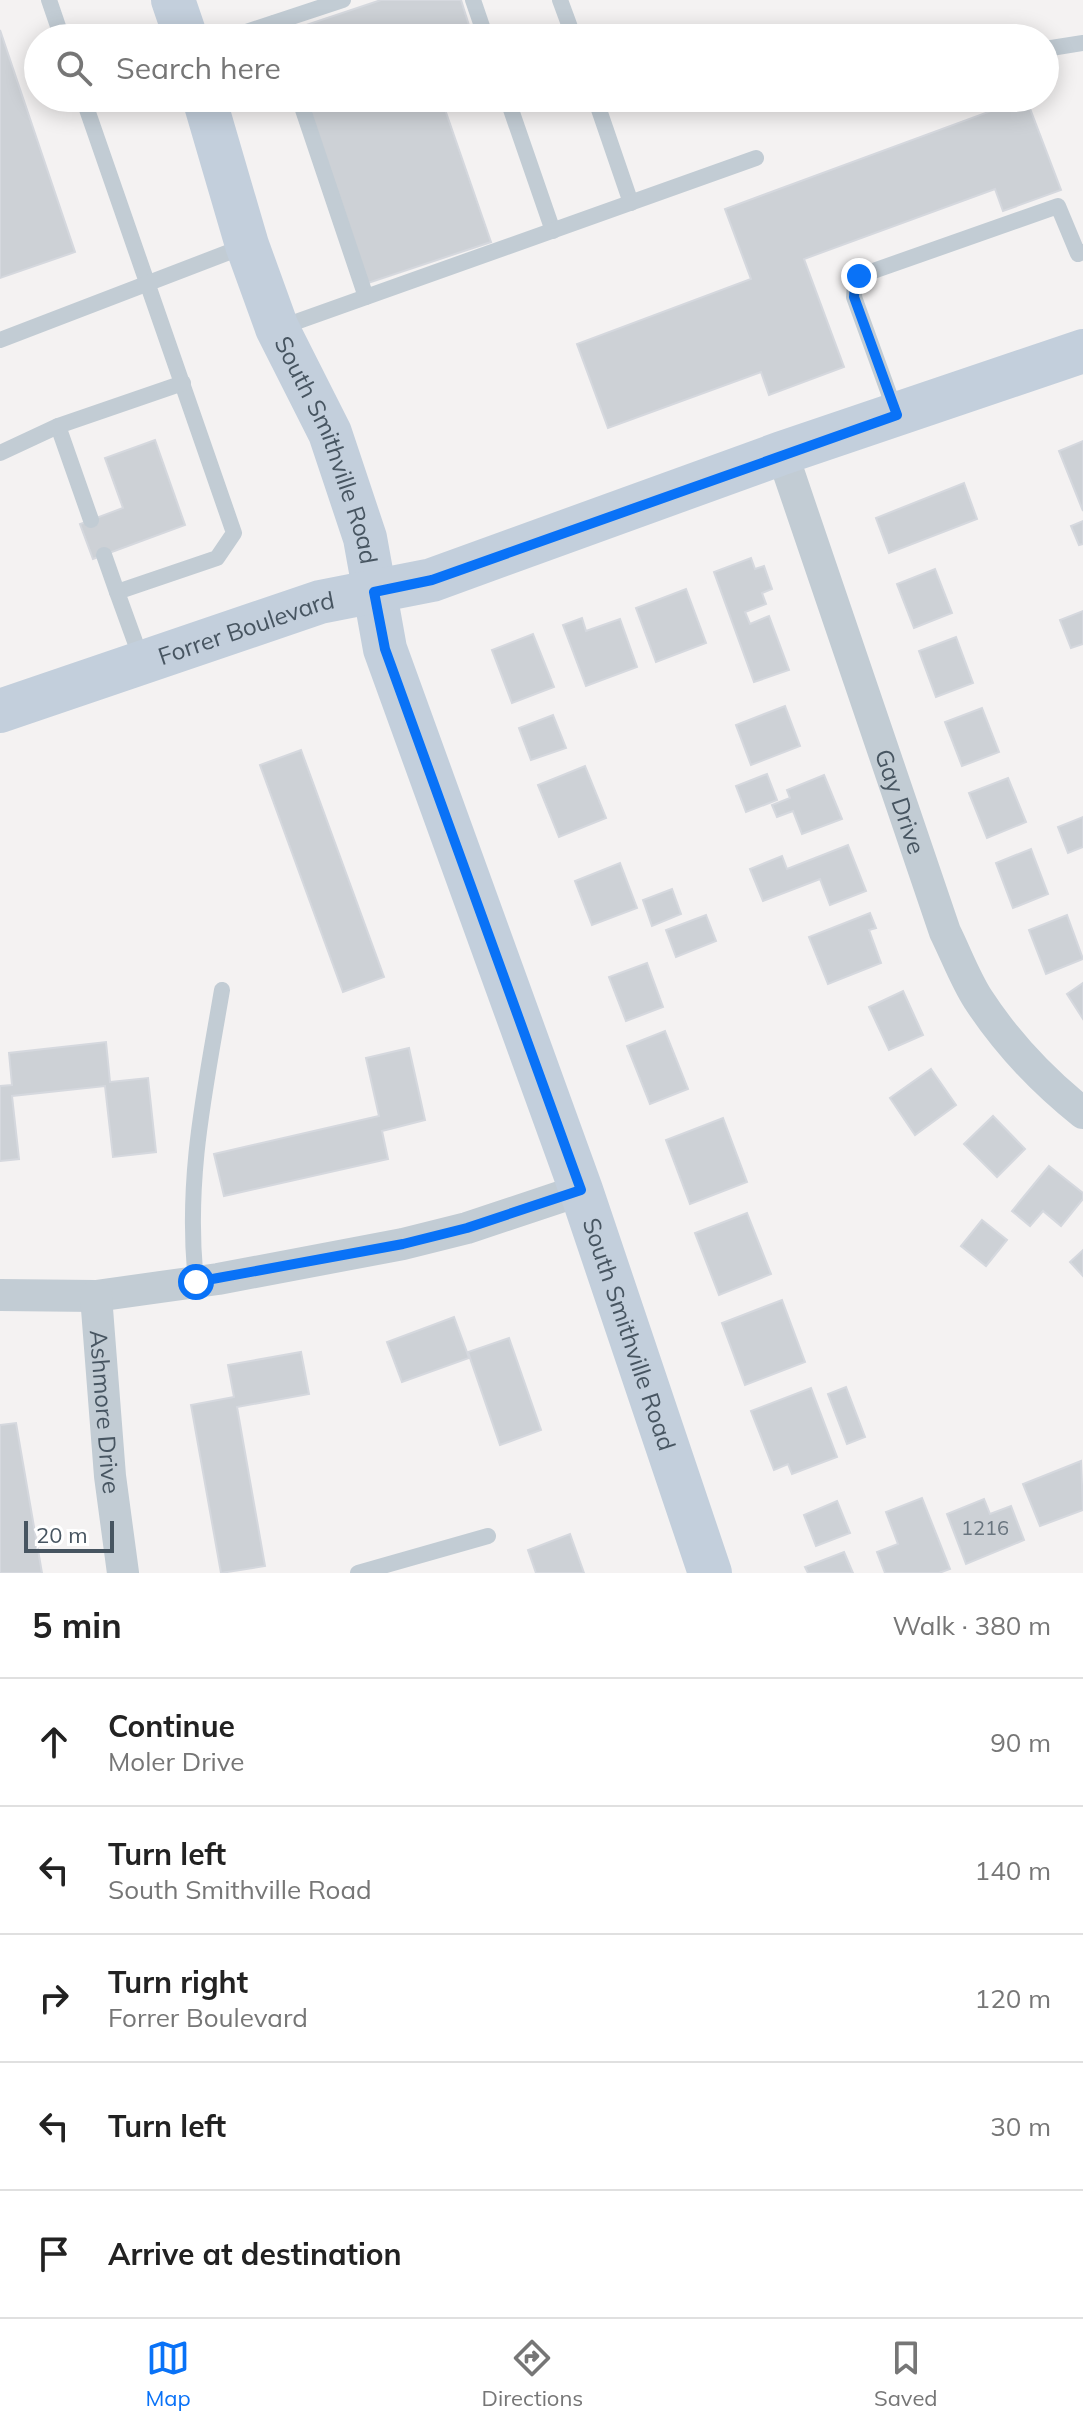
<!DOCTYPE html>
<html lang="en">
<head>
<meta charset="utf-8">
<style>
  body { margin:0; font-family:Mulish,sans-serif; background:#f2f2f2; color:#222 }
  .scale { position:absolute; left:24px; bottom:20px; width:90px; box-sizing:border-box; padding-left:8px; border:4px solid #475561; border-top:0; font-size:22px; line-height:28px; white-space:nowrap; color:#475561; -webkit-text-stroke:6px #fff; paint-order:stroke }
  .stop { position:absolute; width:24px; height:24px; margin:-18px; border:6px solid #0972f7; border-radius:50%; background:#fff }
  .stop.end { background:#0972f7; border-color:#fff; box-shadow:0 2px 8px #0008 }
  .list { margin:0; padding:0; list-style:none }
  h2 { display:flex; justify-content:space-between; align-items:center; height:104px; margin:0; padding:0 32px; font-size:34px }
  h2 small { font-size:26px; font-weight:400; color:#767676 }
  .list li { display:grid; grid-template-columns:52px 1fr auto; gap:24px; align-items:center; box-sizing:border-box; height:128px; padding:0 32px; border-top:2px solid #e0e0e0 }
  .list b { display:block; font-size:30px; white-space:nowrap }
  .list p { margin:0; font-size:26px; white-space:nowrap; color:#767676 }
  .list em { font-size:26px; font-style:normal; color:#767676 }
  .icon { flex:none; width:44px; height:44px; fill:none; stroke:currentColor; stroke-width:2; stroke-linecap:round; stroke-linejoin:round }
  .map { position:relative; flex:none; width:1083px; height:1573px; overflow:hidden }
  .search { position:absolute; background:#fff; box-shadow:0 4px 20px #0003; left:24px; right:24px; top:24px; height:88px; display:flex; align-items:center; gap:20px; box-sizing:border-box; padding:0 28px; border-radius:44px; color:#767676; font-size:30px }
  .sheet { height:744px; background:#fff }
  nav { display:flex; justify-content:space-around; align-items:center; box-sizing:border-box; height:112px; border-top:2px solid #e0e0e0; background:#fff; font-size:22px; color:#767676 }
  nav a { display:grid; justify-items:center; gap:4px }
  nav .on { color:#0972f7 }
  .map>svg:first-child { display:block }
  .building { fill:#cdd1d6; stroke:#d5d8de; stroke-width:2 }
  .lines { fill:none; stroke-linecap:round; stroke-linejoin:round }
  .lane { stroke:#c2ccd4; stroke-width:16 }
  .street { stroke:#c2ccd4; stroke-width:32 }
  .secondary { stroke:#c3cfdc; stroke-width:44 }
  .route { stroke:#0972f7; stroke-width:10 }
  .labels { text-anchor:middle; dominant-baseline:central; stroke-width:6; stroke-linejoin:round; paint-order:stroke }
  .number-label { font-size:20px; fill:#68747e }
  .street-label { font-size:24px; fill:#475561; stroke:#fff }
</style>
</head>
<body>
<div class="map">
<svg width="1083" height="1573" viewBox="0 0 1083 1573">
  <rect width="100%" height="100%" fill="#f4f2f2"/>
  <g class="building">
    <path d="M381,0H461L473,38H284L282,33Z"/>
    <path d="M0,30L75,252L0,278Z"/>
    <path d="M305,98H441L491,242L368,283Z"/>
    <path d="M1026,98L1061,190L1003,211L995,189L804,259L844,367L769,395L761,372L608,428L577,344L751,279L725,209Z"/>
    <path d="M155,440L185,525L93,559L80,524L123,508L105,458Z"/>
    <path d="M1083,441V511L1059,451Z"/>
    <path d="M964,483L977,519L889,553L876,518Z"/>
    <path d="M1083,521V544L1079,545L1071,526Z"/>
    <path d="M751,558L755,569L764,566L772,589L762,593L766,604L745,612L750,624L769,616L789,670L754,682L714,572Z"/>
    <path d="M935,569L952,613L914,628L897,584Z"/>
    <path d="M686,589L706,643L656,662L636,608Z"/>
    <path d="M1083,611V644L1071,648L1060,620Z"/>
    <path d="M582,618L586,631L620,619L637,667L586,686L563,625Z"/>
    <path d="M533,634L554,687L512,703L492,650Z"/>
    <path d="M956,637L973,683L936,697L919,651Z"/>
    <path d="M785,706L800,746L751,765L736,725Z"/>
    <path d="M982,708L999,752L962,766L945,722Z"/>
    <path d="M553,715L566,748L531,760L519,728Z"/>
    <path d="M301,750L384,977L343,992L260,765Z"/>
    <path d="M585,766L606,818L559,837L538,785Z"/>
    <path d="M767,774L777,800L746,812L736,786Z"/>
    <path d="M824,775L842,819L802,834L793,811L777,817L772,805L790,798L787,790Z"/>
    <path d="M1008,778L1026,822L987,838L969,793Z"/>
    <path d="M1083,817V847L1068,853L1058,827Z"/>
    <path d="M848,845L866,891L830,905L820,879L763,901L750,869L782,856L787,869Z"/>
    <path d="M1031,849L1048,894L1013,908L996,863Z"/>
    <path d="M620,863L637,908L592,925L575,881Z"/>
    <path d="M672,889L681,914L652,926L643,900Z"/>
    <path d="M870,913L876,928L869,930L881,963L828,984L809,937Z"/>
    <path d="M706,915L716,941L676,957L666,930Z"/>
    <path d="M1067,915L1083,959L1046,974L1029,930Z"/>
    <path d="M647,963L663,1007L626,1021L609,977Z"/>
    <path d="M1083,983V1019L1067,994Z"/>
    <path d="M903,991L923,1035L889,1050L869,1007Z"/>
    <path d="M665,1031L688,1089L650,1104L627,1046Z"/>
    <path d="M106,1042L110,1082L148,1078L156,1152L113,1157L105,1086L12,1096L19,1159L0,1161V1086L12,1085L9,1053Z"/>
    <path d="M409,1048L425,1120L382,1131L388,1159L224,1196L214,1154L379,1116L366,1058Z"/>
    <path d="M931,1069L956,1105L915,1135L890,1098Z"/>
    <path d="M993,1116L1025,1149L997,1177L964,1144Z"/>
    <path d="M723,1118L747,1182L690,1204L666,1140Z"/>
    <path d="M1049,1166L1083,1193V1199L1061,1226L1043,1211L1030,1226L1012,1211Z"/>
    <path d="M747,1213L771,1274L719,1295L695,1233Z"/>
    <path d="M982,1220L1007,1240L986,1266L961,1246Z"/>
    <path d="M1083,1250V1276L1070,1262Z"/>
    <path d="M782,1300L805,1362L745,1385L722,1323Z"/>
    <path d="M454,1317L469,1358L402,1382L387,1342Z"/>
    <path d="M509,1338L541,1430L500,1445L468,1352Z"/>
    <path d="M301,1352L309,1394L237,1407L265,1566L221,1573L191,1405L234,1397L228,1365Z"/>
    <path d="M846,1387L865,1437L847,1444L828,1394Z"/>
    <path d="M811,1388L837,1457L792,1474L788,1464L774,1470L751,1411Z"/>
    <path d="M16,1423L42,1573H0V1425Z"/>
    <path d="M1081,1461L1083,1510L1040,1526L1023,1484Z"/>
    <path d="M922,1498L950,1569L939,1573H885L877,1552L898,1544L886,1512Z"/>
    <path d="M984,1499L990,1514L1011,1506L1024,1540L966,1564L947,1514Z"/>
    <path d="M837,1501L850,1533L816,1546L804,1515Z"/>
    <path d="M570,1534L584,1573H536L528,1550Z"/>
    <path d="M844,1552L853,1573H808L805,1567Z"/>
  </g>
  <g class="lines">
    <g class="lane">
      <path d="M49,0L62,38"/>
      <path d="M473,0L486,38"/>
      <path d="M560,0L574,38"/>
      <path d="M274,23L279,38"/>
      <path d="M1006,34L1013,38"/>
      <path d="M228,38L343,0"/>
      <path d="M1045,49L1083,43"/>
      <path d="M83,98L234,533L217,558L117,592L142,661"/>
      <path d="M299,98L366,297"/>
      <path d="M507,98L553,231"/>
      <path d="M595,98L631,203"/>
      <path d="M279,328L756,158"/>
      <path d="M0,340L245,246"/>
      <path d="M896,413L854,297L855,284L859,276L1058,206L1078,254L1083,252"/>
      <path d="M58,426L91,520"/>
      <path d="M0,453L58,426L183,383"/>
      <path d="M104,555L117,592"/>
      <path d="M196,1282C185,1179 205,1090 222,990"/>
      <path d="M358,1573L488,1536"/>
    </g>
    <g class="street">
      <path id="s1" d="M782,453L945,932C956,954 965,979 978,999C1006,1042 1043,1081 1083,1113"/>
      <path d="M0,1295L96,1296L218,1279L403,1244L467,1228L581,1190"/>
      <path id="s2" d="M96,1296L110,1476L123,1573"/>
    </g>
    <g class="secondary">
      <path d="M173,0L186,38"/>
      <path id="s3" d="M204,98L247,245L277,328L330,433L365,538L385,649L581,1190L710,1573"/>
      <path id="s4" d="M0,711L320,602L432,580L782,453L1083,351"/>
    </g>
  </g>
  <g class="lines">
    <path class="route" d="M196,1282L403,1244L467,1228L581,1190L385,649L374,592L432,580L897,415L854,297L855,284L859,276"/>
  </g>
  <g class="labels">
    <g class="number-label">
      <text x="985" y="1527">1216</text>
    </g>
    <g class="street-label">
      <text stroke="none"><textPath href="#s3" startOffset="374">South Smithville Road</textPath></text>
      <text stroke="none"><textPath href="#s4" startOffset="260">Forrer Boulevard</textPath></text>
      <text stroke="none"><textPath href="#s1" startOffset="368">Gay Drive</textPath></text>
      <text stroke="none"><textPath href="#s3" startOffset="1310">South Smithville Road</textPath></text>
      <text stroke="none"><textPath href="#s2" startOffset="116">Ashmore Drive</textPath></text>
    </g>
  </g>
</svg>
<div class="scale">20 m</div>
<div class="stop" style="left:196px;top:1282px"></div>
<div class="stop end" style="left:859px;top:276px"></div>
<div class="search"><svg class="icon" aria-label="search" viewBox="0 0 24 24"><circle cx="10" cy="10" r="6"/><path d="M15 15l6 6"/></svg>Search here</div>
</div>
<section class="sheet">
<h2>5 min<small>Walk · 380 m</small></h2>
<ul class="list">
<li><svg class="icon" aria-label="ahead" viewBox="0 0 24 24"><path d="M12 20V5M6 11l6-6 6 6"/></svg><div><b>Continue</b><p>Moler Drive</p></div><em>90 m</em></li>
<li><svg class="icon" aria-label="left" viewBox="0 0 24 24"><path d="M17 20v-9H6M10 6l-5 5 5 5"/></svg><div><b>Turn left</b><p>South Smithville Road</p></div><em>140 m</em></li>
<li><svg class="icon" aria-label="right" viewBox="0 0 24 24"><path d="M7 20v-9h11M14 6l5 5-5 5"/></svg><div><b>Turn right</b><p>Forrer Boulevard</p></div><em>120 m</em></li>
<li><svg class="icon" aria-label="left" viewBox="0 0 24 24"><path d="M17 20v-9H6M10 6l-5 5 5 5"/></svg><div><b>Turn left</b></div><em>30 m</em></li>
<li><svg class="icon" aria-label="arrive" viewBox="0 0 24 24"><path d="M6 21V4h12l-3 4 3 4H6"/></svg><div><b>Arrive at destination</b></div></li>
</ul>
</section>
<nav>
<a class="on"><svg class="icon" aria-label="map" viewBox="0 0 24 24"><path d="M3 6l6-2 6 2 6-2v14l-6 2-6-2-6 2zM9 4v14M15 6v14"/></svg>Map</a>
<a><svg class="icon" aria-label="directions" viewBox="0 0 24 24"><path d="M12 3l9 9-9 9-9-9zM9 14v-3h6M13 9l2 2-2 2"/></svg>Directions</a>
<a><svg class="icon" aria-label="saved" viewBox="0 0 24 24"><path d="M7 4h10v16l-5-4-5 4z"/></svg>Saved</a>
</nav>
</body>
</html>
